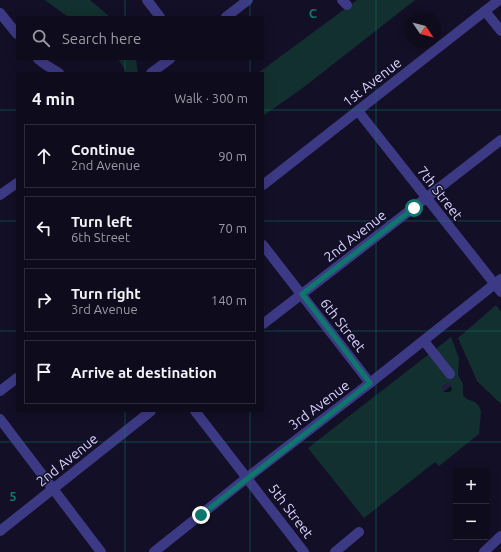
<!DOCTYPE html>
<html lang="en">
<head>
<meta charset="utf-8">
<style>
  body { margin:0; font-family:Ubuntu,sans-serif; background:#1c1929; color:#f1f3f6 }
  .controls { position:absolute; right:12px; bottom:12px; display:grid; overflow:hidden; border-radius:0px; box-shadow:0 2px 10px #0003 }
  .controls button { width:36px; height:36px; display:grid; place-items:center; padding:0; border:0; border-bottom:1px solid #2e2b3b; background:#0e0b1c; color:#f1f3f6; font:20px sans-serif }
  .compass { position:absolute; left:405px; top:12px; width:36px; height:36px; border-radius:50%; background:#0e0b1c; box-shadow:0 2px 10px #0003; rotate:125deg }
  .stop { position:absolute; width:12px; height:12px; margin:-9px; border:3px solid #0f766e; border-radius:50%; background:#fff }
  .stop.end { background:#0f766e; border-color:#fff; box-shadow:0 1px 4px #0008 }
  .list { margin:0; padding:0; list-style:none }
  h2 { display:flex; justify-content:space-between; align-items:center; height:52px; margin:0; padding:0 16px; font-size:17px }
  h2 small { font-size:13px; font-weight:400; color:#9b9ba3 }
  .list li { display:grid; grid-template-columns:26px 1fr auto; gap:12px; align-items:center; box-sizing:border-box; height:64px; margin:0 8px 8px; padding:0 8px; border:1px solid #2e2b3b; border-radius:0px }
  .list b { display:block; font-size:15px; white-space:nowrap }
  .list p { margin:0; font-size:13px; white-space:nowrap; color:#9b9ba3 }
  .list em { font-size:13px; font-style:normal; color:#9b9ba3 }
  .icon { flex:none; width:22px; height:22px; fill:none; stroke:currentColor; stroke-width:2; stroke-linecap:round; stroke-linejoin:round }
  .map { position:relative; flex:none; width:501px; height:552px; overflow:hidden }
  .search { position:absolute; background:#0e0b1c; box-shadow:0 2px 10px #0003; left:16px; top:16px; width:248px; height:44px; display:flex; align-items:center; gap:10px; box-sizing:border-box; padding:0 14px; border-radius:0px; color:#9b9ba3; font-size:15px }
  .panel { position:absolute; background:#0e0b1c; box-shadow:0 2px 10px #0003; left:16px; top:72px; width:248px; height:340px; border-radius:0px }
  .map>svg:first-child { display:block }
  .green { fill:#12302f }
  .building { fill:#241b47; filter:url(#shadow) }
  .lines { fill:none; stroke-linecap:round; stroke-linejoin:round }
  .minor { stroke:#3d3a85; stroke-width:10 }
  .route { stroke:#0f766e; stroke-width:5 }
  .grid { fill:none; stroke:#0f766e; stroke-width:1; stroke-opacity:0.55 }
  .labels { text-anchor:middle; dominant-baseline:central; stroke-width:3; stroke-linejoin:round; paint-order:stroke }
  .street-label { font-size:14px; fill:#d9d4ff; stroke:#130f26 }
  .grid-label { font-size:13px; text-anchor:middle; font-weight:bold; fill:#0f766e; stroke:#130f26; stroke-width:3; stroke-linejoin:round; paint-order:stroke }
</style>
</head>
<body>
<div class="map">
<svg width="501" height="552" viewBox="0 0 501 552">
  <defs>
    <filter id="shadow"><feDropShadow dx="2" dy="3.5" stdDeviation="0" flood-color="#0009"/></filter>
  </defs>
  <rect width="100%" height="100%" fill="#130f26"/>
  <g class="green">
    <path d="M45,0H90L110,17H68Z"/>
    <path d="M357,0H415L304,87L263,116V73H258Z"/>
    <path d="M118,59H136L138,73H127Z"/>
    <path d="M496,305L501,312V404L477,381L458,338Z"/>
    <path d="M451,337L459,358L458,375L463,384V395L467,399L475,402L479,406L481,412L479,434L439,466L435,462L364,518L308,448Z"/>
  </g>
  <path class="building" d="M448,382L451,386L444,391L441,387Z"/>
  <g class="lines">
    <g class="minor">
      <path d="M147,0L160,17"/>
      <path d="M342,0L347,5"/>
      <path d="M485,11L501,31"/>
      <path d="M0,13L17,34"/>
      <path d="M226,17L248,0"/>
      <path d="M38,59L46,65L59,73"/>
      <path d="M151,73L170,59"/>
      <path d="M358,111L501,292"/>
      <path d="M263,185L499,0"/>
      <path d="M0,195L17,183"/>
      <path d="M263,245L370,383"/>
      <path d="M263,324L501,140"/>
      <path d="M424,341L450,374"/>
      <path d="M0,391L17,378"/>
      <path d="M195,411L304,552"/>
      <path d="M0,419L101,552"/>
      <path d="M0,531L151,411"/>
      <path d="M154,552L248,477L370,383L501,279"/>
      <path d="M335,552L359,532"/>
      <path d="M484,552L501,536"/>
    </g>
  </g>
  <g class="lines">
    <path class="route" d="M201,515L370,383L302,294L414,208"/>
  </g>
  <path class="grid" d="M125,0V17M250,0V17M376,0V552M125,59V73M250,59V73M0,110H17M263,110H501M0,221H17M263,221H501M0,331H17M263,331H501M125,411V552M250,411V552M0,442H501"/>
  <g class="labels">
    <g class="street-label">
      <text transform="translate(372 82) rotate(-38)">1st Avenue</text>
      <text transform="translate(440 193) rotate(52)">7th Street</text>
      <text transform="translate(355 236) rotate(-38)">2nd Avenue</text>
      <text transform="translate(343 325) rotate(52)">6th Street</text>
      <text transform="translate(319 405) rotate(-37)">3rd Avenue</text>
      <text transform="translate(67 460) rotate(-39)">2nd Avenue</text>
      <text transform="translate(291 511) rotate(53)">5th Street</text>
    </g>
  </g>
  <g class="grid-label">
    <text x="313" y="18">C</text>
    <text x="13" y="501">5</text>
  </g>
</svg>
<div class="controls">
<button>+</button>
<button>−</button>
</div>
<svg class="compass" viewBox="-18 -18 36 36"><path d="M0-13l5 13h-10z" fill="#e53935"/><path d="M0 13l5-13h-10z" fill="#9b9ba3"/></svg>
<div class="stop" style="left:414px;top:208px"></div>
<div class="stop end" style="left:201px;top:515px"></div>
<div class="search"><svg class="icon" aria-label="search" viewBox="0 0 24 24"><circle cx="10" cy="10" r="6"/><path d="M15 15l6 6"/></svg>Search here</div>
<section class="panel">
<h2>4 min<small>Walk · 300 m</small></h2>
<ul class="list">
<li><svg class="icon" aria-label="ahead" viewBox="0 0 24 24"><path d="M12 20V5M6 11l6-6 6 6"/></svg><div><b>Continue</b><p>2nd Avenue</p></div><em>90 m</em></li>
<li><svg class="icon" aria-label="left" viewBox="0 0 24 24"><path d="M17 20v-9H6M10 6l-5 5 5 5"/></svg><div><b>Turn left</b><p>6th Street</p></div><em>70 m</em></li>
<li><svg class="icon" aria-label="right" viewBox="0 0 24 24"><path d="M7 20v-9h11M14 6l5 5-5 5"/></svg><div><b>Turn right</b><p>3rd Avenue</p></div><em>140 m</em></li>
<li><svg class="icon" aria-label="arrive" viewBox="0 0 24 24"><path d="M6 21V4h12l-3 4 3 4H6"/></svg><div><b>Arrive at destination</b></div></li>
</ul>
</section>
</div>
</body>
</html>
